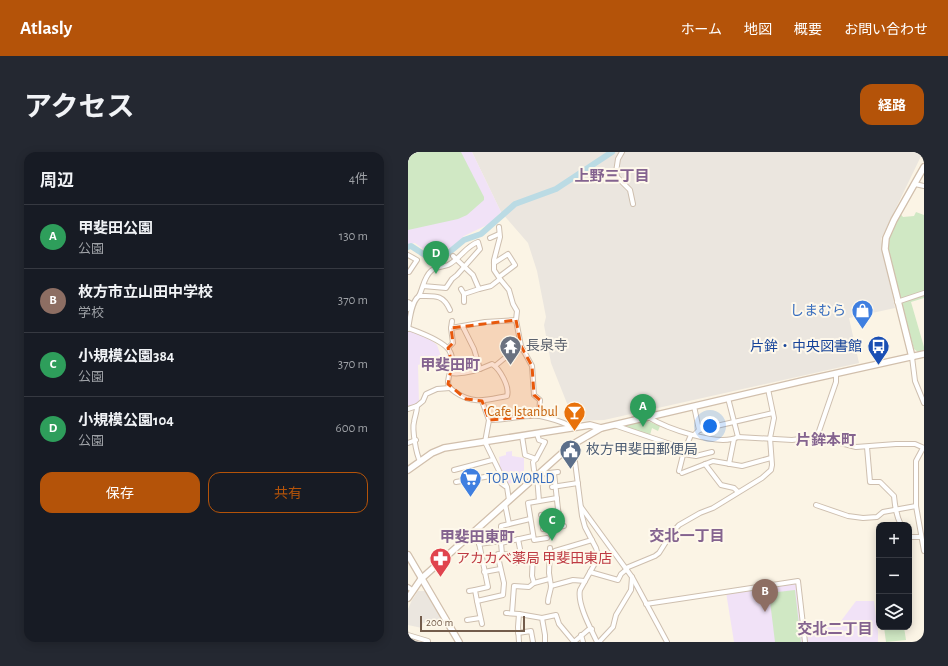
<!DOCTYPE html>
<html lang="ja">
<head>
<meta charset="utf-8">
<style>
  body { margin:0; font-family:"Alegreya Sans","Noto Sans JP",sans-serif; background:#242831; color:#f1f3f6 }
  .controls { position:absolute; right:12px; bottom:12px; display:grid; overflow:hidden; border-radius:8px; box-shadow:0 2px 10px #0003 }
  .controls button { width:36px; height:36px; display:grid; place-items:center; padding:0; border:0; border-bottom:1px solid #363941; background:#171b24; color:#f1f3f6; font:20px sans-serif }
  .scale { position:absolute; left:12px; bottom:10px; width:105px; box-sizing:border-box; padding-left:4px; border:2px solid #735c4b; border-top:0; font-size:11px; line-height:14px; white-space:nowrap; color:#735c4b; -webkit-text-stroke:3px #fef8eb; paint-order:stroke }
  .you { position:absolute; left:302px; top:274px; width:14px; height:14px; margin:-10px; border:3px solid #fff; border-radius:50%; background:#1a73e8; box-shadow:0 0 0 6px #1a73e833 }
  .badge { display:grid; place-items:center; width:26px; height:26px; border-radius:50%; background:#b45309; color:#fff; font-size:13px; font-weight:700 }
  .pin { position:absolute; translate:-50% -33px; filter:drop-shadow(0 1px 2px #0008) }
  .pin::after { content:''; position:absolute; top:21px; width:14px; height:12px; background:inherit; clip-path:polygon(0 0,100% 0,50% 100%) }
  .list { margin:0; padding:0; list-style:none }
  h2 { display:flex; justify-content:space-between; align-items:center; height:52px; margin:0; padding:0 16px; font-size:17px }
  h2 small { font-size:13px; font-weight:400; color:#9ea1a6 }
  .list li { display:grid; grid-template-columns:26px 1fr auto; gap:12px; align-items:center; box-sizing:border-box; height:64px; padding:0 16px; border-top:1px solid #363941 }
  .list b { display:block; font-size:15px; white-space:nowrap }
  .list p { margin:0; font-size:13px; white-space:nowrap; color:#9ea1a6 }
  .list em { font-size:13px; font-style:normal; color:#9ea1a6 }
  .actions { display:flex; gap:8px; padding:12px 16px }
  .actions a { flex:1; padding:9px 0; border:1px solid #b45309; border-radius:12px; text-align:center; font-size:14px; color:#b45309 }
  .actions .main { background:#b45309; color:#fff }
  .icon { flex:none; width:22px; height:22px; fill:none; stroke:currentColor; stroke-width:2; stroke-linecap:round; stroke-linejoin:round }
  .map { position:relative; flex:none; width:516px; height:490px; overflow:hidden; border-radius:12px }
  header { display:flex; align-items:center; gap:24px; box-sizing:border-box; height:56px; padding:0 20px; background:#b45309; color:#fff }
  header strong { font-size:19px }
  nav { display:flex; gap:22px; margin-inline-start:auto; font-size:14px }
  .intro { display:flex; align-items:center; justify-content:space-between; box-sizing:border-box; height:96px; padding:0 24px }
  h1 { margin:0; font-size:28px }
  .button { padding:10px 18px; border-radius:12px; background:#b45309; color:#fff; font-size:14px; font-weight:700 }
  main { display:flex; gap:24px; padding:0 24px }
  aside { flex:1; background:#171b24; border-radius:12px; box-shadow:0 2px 10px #0003 }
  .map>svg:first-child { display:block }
  .industrial { fill:#ebe6df }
  .education { fill:#f1e2f7 }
  .green { fill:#d0e8c4 }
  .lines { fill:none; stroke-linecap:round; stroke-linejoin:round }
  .river { stroke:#bbdbe4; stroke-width:6 }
  .street-casing { stroke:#cebfaf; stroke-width:6 }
  .secondary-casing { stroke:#d1bfac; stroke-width:8 }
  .street { stroke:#fff; stroke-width:4 }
  .secondary { stroke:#fff; stroke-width:5.5 }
  .marked { fill:#e8590c; fill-opacity:0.2; stroke:#e8590c; stroke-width:3; stroke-dasharray:8 5; stroke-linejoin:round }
  .labels { text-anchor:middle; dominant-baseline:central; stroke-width:4; stroke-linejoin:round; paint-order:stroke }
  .shop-label { font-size:14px; fill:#366cbe; stroke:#fef8eb; text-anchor:end }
  .worship-label { font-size:14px; fill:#5b616d; stroke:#fef8eb; text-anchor:start }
  .transit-label { font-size:14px; fill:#164399; stroke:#fef8eb; text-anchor:end }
  .food-label { font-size:14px; fill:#c56008; stroke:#fef8eb; text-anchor:end }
  .service-label { font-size:14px; fill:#4e5e75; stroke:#fef8eb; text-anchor:start }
  .health-label { font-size:14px; fill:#be3a42; stroke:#fef8eb; text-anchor:start }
  .neighbourhood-label { font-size:15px; font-weight:bold; fill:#84638f; stroke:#fef8eb }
</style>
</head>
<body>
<header>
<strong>Atlasly</strong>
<nav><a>ホーム</a><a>地図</a><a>概要</a><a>お問い合わせ</a></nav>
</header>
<div class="intro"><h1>アクセス</h1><a class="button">経路</a></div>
<main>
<aside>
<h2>周辺<small>4件</small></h2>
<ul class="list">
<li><span class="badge" style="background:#2e9e5b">A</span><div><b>甲斐田公園</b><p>公園</p></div><em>130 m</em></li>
<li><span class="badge" style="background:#8d6e63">B</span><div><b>枚方市立山田中学校</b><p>学校</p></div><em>370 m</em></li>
<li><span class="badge" style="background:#2e9e5b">C</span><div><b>小規模公園384</b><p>公園</p></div><em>370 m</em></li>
<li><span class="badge" style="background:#2e9e5b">D</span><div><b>小規模公園104</b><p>公園</p></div><em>600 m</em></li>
</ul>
<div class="actions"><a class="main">保存</a><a>共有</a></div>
</aside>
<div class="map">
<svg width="516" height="490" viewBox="0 0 516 490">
  <rect width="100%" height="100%" fill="#fbf4e5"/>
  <g class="industrial">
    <path d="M64,0H515L473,87L487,156L441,166L451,211L196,268L166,269L143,211L136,173L138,165L129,119L120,91L93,60Z"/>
    <path d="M10,439H19L37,469L15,471L14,476L0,473V457L4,448Z"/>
  </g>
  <g class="education">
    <path d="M0,0H64L93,60L81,72L56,84L44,95L23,103L7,91L0,92Z"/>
    <path d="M0,178L19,185L29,193L33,204L41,203L42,206L34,208L30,207L10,213L11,251L0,257Z"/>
    <path d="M104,299V304L116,306V324L108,330L99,332L89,314L92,311L91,305L98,303V300Z"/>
    <path d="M390,429L396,479L430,473L448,449H466L470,480V490H326L318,440Z"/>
  </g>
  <g class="green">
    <path d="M0,0H53L76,45V48L59,63L50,67L0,78Z"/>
    <path d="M491,60L495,65L506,64L508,60L516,63V146L503,150L516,195V199L510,200L506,197L477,93Z"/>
    <path d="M237,268L252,274L250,279L244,276L242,283L213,273Z"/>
    <path d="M387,438L393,490H367L361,441Z"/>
    <path d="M476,475H496L498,488L478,490Z"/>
  </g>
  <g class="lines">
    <path class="river" d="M0,95L3,94L20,105L24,106L39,102L56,88L73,82L107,52L148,37L204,0"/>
    <defs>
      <g id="street">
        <path d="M214,0L210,7L208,20L209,25L222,38L225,52"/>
        <path d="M507,32L516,34"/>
        <path d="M91,75L92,85L86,108V118L92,127"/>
        <path d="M82,86L91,82"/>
        <path d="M0,103L9,108L1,120H0"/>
        <path d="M45,104L65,123L71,137L83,134L92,127L101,138L105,152L109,159L108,168"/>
        <path d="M86,111L100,102L107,113L91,125"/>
        <path d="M53,137L56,142"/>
        <path d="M11,144C27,144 35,142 42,158"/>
        <path d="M0,150L2,151L0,157"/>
        <path d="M56,150V142L71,137"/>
        <path d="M489,150L516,141"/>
        <path d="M55,175L66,197L72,217"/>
        <path d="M0,176C11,180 34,188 41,198C48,208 41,219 40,230C40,235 43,237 47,240C66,253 78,248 99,244C102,235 92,217 84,212C71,218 57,223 42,221"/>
        <path d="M43,176L44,169"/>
        <path d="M0,177C2,167 3,150 11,144C15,136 16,125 23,119C27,115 35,115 40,113C52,107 58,94 70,90L72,97L49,123L44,127L38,136L15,134"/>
        <path d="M40,196L45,191L43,176L77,170L108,168L113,194L124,214L126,243L132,248L131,264"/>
        <path d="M504,205L507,229L516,251"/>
        <path d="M87,214L98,205L114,196"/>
        <path d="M320,246L330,285"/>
        <path d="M74,249L81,268L77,290L99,335L101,348"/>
        <path d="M9,254C9,260 7,264 6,270C4,277 8,302 12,309"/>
        <path d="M286,254L291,278"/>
        <path d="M0,257L9,254L15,249L18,242L29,237L42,236"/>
        <path d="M240,265C258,276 310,295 330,285L384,288L409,285L448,295L488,292H507L516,296"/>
        <path d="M81,268C98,269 115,262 132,264C141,266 152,269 160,273"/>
        <path d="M206,273L277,297L283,283"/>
        <path d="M286,283L291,278L365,261"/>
        <path d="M114,284L117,303L128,307L137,290L131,288L129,282"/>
        <path d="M409,285L428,230V222"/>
        <path d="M0,291L8,288"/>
        <path d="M162,294L166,302L174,364L177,375L188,396L190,403L186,413L172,438C169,452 183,477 189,490"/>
        <path d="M459,295L462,330H472L486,344C487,355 488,363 493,373"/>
        <path d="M515,296L508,309V354L516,399"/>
        <path d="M275,302L288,304L304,300"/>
        <path d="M297,312L313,333L326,336L330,340"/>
        <path d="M321,312L326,287"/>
        <path d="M46,318L84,308"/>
        <path d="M126,318L125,310L128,307"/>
        <path d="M271,319L276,299"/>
        <path d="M146,321L152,375"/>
        <path d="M274,321L305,309L334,314L363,306"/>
        <path d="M131,322L150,320"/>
        <path d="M129,324L131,349"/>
        <path d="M48,330L88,323L93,331L97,334"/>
        <path d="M144,335L170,331"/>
        <path d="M97,352L101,372"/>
        <path d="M408,353L440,364L455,366L469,365L475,360L508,354"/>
        <path d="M173,355L224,425L259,490"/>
        <path d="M133,363L151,361"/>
        <path d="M122,367L93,374V391L125,384"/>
        <path d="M135,377L156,374"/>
        <path d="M67,379L71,391L80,435L67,438L69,449L95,443L96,431L90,405V402H94L93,391"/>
        <path d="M501,385H513"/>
        <path d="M139,386L126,388L120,351L149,346"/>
        <path d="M71,392L93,389"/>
        <path d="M142,396L141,421L143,434L165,428L177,429"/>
        <path d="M147,399L184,388"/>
        <path d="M125,401L124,424L126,431"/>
        <path d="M94,402L110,403"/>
        <path d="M110,411L112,397L110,387"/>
        <path d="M218,416L247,404L251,401L263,382L271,373L292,361L305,356L354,326L363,318L364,313L362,286L366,266L360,237"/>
        <path d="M76,420L92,417"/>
        <path d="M182,420L210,428L213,422L219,417"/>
        <path d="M0,435L4,438"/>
        <path d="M61,439L67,438"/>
        <path d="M69,449L74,472"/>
        <path d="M140,450C140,444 143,439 143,434"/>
        <path d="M238,452L390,429L397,490"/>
        <path d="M98,461L111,462L134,466L137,483V490"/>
        <path d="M104,461L106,434L121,435L126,431L141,427"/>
        <path d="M134,466L148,463L151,472L166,490"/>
        <path d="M59,468L72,466"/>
        <path d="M110,481L123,479L125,490"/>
        <path d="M0,483L20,489V490"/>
        <path d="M173,483L175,490"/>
        <path d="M111,490L110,475L111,462"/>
        <path d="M166,490L180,478L184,477"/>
        <path d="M191,490L205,475L208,463L223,438L224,425"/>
      </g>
      <g id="secondary">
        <path d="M504,205L477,97L478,86L486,68L516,15"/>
        <path d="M0,318L24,301L36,296L182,273L193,276"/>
        <path d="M0,403L51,490"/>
        <path d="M0,446L13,427L162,294L193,276L394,229L516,202"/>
      </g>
    </defs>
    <use href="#street" class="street-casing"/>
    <use href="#secondary" class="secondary-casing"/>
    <use href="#street" class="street"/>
    <use href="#secondary" class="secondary"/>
  </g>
  <path class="marked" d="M108,168L113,194L124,214L126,243L132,248L131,264L81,268L74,249L58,247L40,232L44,212L40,196L45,191L43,176Z"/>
  <defs>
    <symbol id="shop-pin" viewBox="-11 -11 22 30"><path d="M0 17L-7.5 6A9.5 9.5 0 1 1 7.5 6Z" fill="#3f7fe0" stroke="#fef8eb"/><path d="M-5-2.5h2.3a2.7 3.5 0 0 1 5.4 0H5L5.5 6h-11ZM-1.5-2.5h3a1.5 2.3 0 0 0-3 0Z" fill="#fff"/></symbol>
    <symbol id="temple-pin" viewBox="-11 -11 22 30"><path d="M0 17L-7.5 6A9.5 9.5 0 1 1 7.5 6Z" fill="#6b7280" stroke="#fef8eb"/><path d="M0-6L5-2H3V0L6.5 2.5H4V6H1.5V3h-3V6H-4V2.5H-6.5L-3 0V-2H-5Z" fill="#fff"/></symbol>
    <symbol id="bus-pin" viewBox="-11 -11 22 30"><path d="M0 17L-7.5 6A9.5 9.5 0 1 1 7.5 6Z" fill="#1a4fb4" stroke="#fef8eb"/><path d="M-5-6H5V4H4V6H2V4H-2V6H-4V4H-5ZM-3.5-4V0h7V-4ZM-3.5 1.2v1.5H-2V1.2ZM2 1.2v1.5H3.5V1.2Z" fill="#fff"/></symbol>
    <symbol id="bar-pin" viewBox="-11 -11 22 30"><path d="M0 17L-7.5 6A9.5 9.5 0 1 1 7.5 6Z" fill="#e8710a" stroke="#fef8eb"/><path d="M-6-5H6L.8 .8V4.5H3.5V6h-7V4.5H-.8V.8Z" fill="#fff"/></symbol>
    <symbol id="civic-pin" viewBox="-11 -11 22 30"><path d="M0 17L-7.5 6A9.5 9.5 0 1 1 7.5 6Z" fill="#5c6f8a" stroke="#fef8eb"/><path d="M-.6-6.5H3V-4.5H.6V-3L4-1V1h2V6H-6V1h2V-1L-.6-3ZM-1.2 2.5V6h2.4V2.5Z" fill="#fff"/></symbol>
    <symbol id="supermarket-pin" viewBox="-11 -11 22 30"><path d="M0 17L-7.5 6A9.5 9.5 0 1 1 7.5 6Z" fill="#3f7fe0" stroke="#fef8eb"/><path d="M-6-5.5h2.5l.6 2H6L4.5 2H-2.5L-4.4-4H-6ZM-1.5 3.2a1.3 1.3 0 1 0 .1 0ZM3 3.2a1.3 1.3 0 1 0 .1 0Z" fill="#fff"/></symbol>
    <symbol id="pharmacy-pin" viewBox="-11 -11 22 30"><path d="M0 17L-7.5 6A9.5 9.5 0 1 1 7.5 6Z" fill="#e0444e" stroke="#fef8eb"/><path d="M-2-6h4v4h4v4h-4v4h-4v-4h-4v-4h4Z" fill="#fff"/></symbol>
  </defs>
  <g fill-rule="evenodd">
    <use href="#shop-pin" x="442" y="146" width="25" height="34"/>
    <use href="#temple-pin" x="90" y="182" width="25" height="34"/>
    <use href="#bus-pin" x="458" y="182" width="25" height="34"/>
    <use href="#bar-pin" x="154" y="248" width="25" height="34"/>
    <use href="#civic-pin" x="150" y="286" width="25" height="34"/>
    <use href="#supermarket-pin" x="50" y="314" width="25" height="34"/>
    <use href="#pharmacy-pin" x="20" y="394" width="25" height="34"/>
  </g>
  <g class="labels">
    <g class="shop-label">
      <text x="438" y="159">しまむら</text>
      <text x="78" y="327" text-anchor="start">TOP WORLD</text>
    </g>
    <g class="worship-label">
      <text x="118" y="194">長泉寺</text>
    </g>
    <g class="transit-label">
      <text x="454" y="195">片鉾・中央図書館</text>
    </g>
    <g class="food-label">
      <text x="150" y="260">Cafe Istanbul</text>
    </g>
    <g class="service-label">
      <text x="178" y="298">枚方甲斐田郵便局</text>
    </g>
    <g class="health-label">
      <text x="48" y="407">アカカベ薬局 甲斐田東店</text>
    </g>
    <g class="neighbourhood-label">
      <text x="204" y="24">上野三丁目</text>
      <text x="42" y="213">甲斐田町</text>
      <text x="418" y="288">片鉾本町</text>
      <text x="279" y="384">交北一丁目</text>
      <text x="69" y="385">甲斐田東町</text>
      <text x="427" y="477">交北二丁目</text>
    </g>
  </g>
</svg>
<div class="controls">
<button>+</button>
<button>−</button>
<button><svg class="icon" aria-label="layers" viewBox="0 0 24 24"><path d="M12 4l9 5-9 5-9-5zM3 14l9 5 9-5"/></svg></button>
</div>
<div class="scale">200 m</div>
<div class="you"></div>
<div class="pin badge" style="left:235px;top:275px;background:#2e9e5b">A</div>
<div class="pin badge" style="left:357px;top:460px;background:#8d6e63">B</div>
<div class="pin badge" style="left:144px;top:389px;background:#2e9e5b">C</div>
<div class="pin badge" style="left:28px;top:122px;background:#2e9e5b">D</div>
</div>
</main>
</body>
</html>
